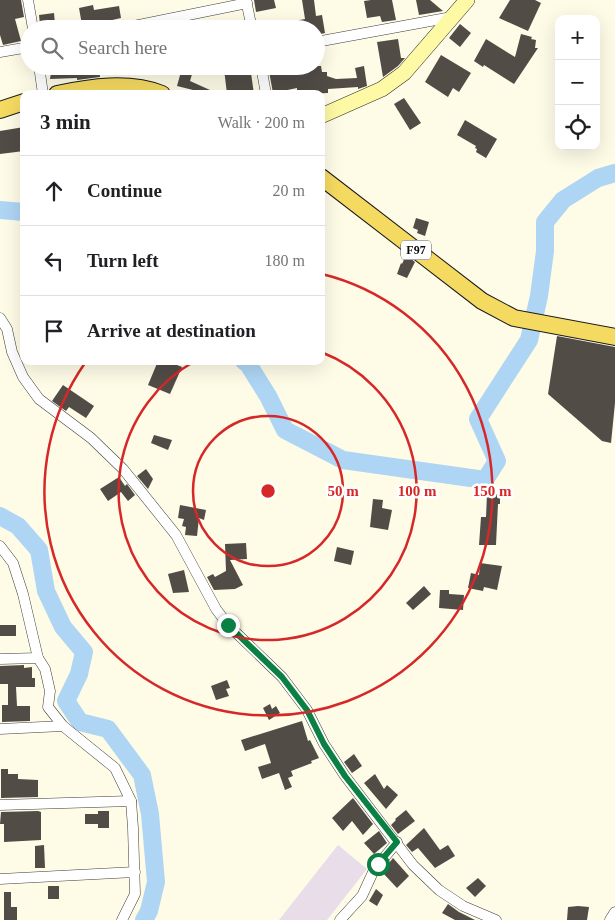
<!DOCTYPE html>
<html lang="en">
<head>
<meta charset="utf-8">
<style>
  body { margin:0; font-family:Georgia,serif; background:#f2f2f2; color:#202124 }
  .controls { position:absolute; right:15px; top:15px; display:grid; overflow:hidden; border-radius:10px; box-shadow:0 5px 20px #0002 }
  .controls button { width:45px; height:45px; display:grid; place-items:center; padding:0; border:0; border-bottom:1px solid #e0e0e0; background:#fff; color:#202124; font:25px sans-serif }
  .stop { position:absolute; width:15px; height:15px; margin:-11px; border:4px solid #0b8043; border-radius:50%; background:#fff }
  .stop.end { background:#0b8043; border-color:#fff; box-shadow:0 1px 5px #0008 }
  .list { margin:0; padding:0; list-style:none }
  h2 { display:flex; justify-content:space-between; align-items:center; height:65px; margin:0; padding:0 20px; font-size:21px }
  h2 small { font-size:16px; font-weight:400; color:#757577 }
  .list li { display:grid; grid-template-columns:32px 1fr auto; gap:15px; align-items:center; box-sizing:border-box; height:70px; padding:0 20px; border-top:1px solid #e0e0e0 }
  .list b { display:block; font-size:19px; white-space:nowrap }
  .list em { font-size:16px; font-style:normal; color:#757577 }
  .icon { flex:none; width:28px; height:28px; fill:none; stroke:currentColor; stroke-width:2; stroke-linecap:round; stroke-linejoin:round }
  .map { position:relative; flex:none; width:615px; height:920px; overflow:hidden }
  .search { position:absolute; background:#fff; box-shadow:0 5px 20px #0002; left:20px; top:20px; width:305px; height:55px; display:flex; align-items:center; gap:12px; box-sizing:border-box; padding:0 18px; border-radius:28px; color:#757577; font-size:19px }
  .panel { position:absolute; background:#fff; box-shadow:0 5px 20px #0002; left:20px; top:90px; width:305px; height:275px; border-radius:10px }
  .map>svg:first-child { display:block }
  .industrial { fill:#e8dde9 }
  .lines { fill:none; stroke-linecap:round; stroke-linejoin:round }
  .river { stroke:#aed5f4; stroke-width:18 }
  .building { fill:#524c47 }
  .minor-casing { stroke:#3d3d3d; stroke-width:11 }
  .secondary-casing { stroke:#2c2c2c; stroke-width:16 }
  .primary-casing { stroke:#1b1b1b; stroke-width:18 }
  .minor { stroke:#fff; stroke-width:10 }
  .secondary { stroke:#fdf9a4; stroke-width:15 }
  .primary { stroke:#f5da61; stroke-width:16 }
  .route { stroke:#0b8043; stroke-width:6 }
  .ring { fill:none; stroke:#d62828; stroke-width:2.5 }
  .labels { text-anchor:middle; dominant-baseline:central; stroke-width:5; stroke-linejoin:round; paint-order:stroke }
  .shield { fill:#fff; stroke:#545454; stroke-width:1 }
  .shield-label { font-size:12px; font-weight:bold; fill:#0a0a0a }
  .centre { fill:#d62828; stroke:#fff; stroke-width:2.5 }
  .ring-label { font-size:15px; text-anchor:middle; font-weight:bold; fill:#d62828; stroke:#fff; stroke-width:5; stroke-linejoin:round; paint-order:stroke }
</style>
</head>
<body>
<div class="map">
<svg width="615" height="920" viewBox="0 0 615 920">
  <rect width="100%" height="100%" fill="#fefbe7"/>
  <path class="industrial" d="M338,845L367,869L327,920H279Z"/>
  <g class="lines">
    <g class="river">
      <path d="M0,210L24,212"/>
      <path d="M244,361L248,364L268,396L285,430L343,460L485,480L497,461L478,419L529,340L539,296L545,251V222L563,200L598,178L615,173"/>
      <path d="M0,516L18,526L39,550L46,591L63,627L84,652L79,674L66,701L80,722L108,729L142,775L150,814L156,882L149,911L144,920"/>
    </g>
  </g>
  <g class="building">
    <path d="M0,0H21L24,17L15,19L21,41L3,45L0,35Z"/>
    <path d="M254,0H274L276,8L256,12Z"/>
    <path d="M302,0H314L316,16L322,15L325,33L316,35V29H296L294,21L305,19Z"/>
    <path d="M371,0H392L396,20L382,22L380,16L367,18L364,1Z"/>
    <path d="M416,0H430L443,11L419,15Z"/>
    <path d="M510,0H535L541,3L528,31L499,18Z"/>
    <path d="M93,5L94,10L119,6L121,18L108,21V25L91,28L90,24L82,25L79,8Z"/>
    <path d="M54,13L55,24L40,25L39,15Z"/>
    <path d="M460,24L471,33L460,47L449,38Z"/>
    <path d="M521,34L532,37L531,39L536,40L535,48H538L514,84L484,65L483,67L474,61L486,39L515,57Z"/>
    <path d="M398,39L401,58H405L398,66L383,77L377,42Z"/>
    <path d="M441,55L471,73L459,92L453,88L448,97L425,82Z"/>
    <path d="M52,66H99L100,77L77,80V78L50,79Z"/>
    <path d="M231,66H250L254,94H227L224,69L231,68Z"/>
    <path d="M268,66H321L322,72H327V76L336,79L357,78L355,68L364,66L367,86L358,89V87L328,89V93L303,94V91L297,92V88L273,93Z"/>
    <path d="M182,68L193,71L190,81L210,90L209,94L177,86Z"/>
    <path d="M404,98L421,123L410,130L394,104Z"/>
    <path d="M465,120L497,139L486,158L476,152L477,149L475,148L476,146L457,135Z"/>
    <path d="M24,127V151L0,154V131Z"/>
    <path d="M416,218L429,222L425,236L417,233L418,230L413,228Z"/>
    <path d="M406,255L415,262L407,278L397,274L401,263L402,264Z"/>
    <path d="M557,336L615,347V403L611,443L602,441L548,394Z"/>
    <path d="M158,361H167L182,367L170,394L148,385Z"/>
    <path d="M63,385L94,406L86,418L69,407L66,411L52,401Z"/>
    <path d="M154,435L172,440L168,450L151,443Z"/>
    <path d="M146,469L153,479L148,489L137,476Z"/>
    <path d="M119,477L125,486L127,484L135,495L128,501L121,492L108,501L100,489Z"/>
    <path d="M487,494H500V504H498L496,545H479L481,517H486Z"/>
    <path d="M373,499L383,500L382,508L392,510L388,530L370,527Z"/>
    <path d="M180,505L206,510L204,520L199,518L197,536L185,535L186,527L182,526L184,519L178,518Z"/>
    <path d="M246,543L247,559L230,560L243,585L235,589L214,590L207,577L213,574L215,577L226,571L225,544Z"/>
    <path d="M337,547L354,551L351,565L334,561Z"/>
    <path d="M480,563L502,566L497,590L484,587L483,591L468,588L471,573L479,575Z"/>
    <path d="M184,570L189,592L173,593L168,574Z"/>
    <path d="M424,586L431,594L413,610L406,603Z"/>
    <path d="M440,590H449V594L464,595L463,610L439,608Z"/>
    <rect x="0" y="625" width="16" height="11"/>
    <path d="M24,665V668L32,667V678H35V687H16L17,706H30V721L2,722V705H8V684H0V666Z"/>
    <path d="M227,680L230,688L226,689L229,696L216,700L211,686Z"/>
    <path d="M270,704L272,709L276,706L280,713L269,720L263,708Z"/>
    <path d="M302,721L308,741L310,740L319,758L311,761L312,763L291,771L293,776L288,778L292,787L285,790L279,773L262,779L258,767L271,763L265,744L245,751L241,740Z"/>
    <path d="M354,754L362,766L352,773L344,762Z"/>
    <path d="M1,769H8V774H18V779L38,780V797L1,798Z"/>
    <path d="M375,774L384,789L387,785L398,795L386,809L364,783Z"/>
    <path d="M353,798L373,824L363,835L352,821L343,831L332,818Z"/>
    <path d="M406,810L415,821L398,834L391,825L396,820L395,819Z"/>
    <path d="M38,811L41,812V840L4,842V824H0L1,812Z"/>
    <path d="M98,811H109V828H98V824H85V814H98Z"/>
    <path d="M424,828L440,850L448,845L455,856L435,868L418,848L412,852L406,845Z"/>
    <path d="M379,831L387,843L374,854L364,843Z"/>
    <path d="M44,845L45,868H35V846Z"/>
    <path d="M393,858L409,876L397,888L382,872Z"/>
    <path d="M478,878L486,886L475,897L466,888Z"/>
    <rect x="48" y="886" width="11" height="13"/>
    <path d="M376,889L383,895L377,906L369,901Z"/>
    <path d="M4,892H11V907H17V920H4Z"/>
    <path d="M448,904L459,912L475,920H455L442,913Z"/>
    <path d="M578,906L589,907L587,920H567L568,907Z"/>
  </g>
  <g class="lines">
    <defs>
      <g id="minor">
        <path d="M28,0L33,29"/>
        <path d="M246,0L252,29"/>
        <path d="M119,29L247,3"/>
        <path d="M316,42L452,17"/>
        <path d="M0,52L29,47"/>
        <path d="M39,66L43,94"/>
        <path d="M261,66L266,94"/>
        <path d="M0,318L7,329L12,352L23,377L39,399L91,438L123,469L176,535L216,609L228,625L282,677L307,710L324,744L345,776L413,865L439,890L463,906L496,920"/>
        <path d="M0,546L13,563L23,594L38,658L45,669L50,691L48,707L63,726L115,768L131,801L133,828L135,894L122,920"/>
        <path d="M0,659L38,658"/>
        <path d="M0,729L63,726"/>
        <path d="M0,805L131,801"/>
        <path d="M0,879L135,872"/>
        <path d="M340,920L362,896L374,870L397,842"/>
        <path d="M610,920L615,912"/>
      </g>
      <path id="secondary" d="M321,116L382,89L404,73L467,0"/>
      <g id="primary">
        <path d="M57,94C90,87 129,81 162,94"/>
        <path d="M0,110L24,102"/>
        <path d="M321,177L482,301L514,318L615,337"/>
      </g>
    </defs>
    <use href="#minor" class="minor-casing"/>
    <use href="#secondary" class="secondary-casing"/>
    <use href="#primary" class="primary-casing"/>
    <use href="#minor" class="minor"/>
    <use href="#secondary" class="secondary"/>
    <use href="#primary" class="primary"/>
  </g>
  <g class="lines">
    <path class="route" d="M228,625L282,677L307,710L324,744L345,776L397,842L378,864"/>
  </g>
  <g class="ring">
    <circle cx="268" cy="491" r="75"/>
    <path d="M321 352A149 149 0 1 1 195 361"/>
    <path d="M322 274A224 224 0 1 1 85 363"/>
  </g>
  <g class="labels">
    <rect class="shield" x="401" y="240.5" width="30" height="19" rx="4"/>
    <g class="shield-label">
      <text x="416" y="250">F97</text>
    </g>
  </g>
  <circle cx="268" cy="491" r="8" class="centre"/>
  <g class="ring-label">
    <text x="343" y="496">50 m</text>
    <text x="417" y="496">100 m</text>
    <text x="492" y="496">150 m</text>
  </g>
</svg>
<div class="controls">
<button>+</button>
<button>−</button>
<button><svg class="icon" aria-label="locate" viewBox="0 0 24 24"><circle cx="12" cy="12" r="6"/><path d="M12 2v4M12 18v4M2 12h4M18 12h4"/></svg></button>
</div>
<div class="stop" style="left:378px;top:864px"></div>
<div class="stop end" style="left:228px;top:625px"></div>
<div class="search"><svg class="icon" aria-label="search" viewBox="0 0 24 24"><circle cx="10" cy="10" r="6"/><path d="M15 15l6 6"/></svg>Search here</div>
<section class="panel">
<h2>3 min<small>Walk · 200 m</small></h2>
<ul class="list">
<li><svg class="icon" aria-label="ahead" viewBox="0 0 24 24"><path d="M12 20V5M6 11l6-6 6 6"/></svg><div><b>Continue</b></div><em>20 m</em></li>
<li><svg class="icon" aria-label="left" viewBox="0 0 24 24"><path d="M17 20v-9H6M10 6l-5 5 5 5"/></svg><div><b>Turn left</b></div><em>180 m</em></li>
<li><svg class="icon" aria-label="arrive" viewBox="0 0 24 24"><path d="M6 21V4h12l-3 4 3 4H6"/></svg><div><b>Arrive at destination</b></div></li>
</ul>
</section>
</div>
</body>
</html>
